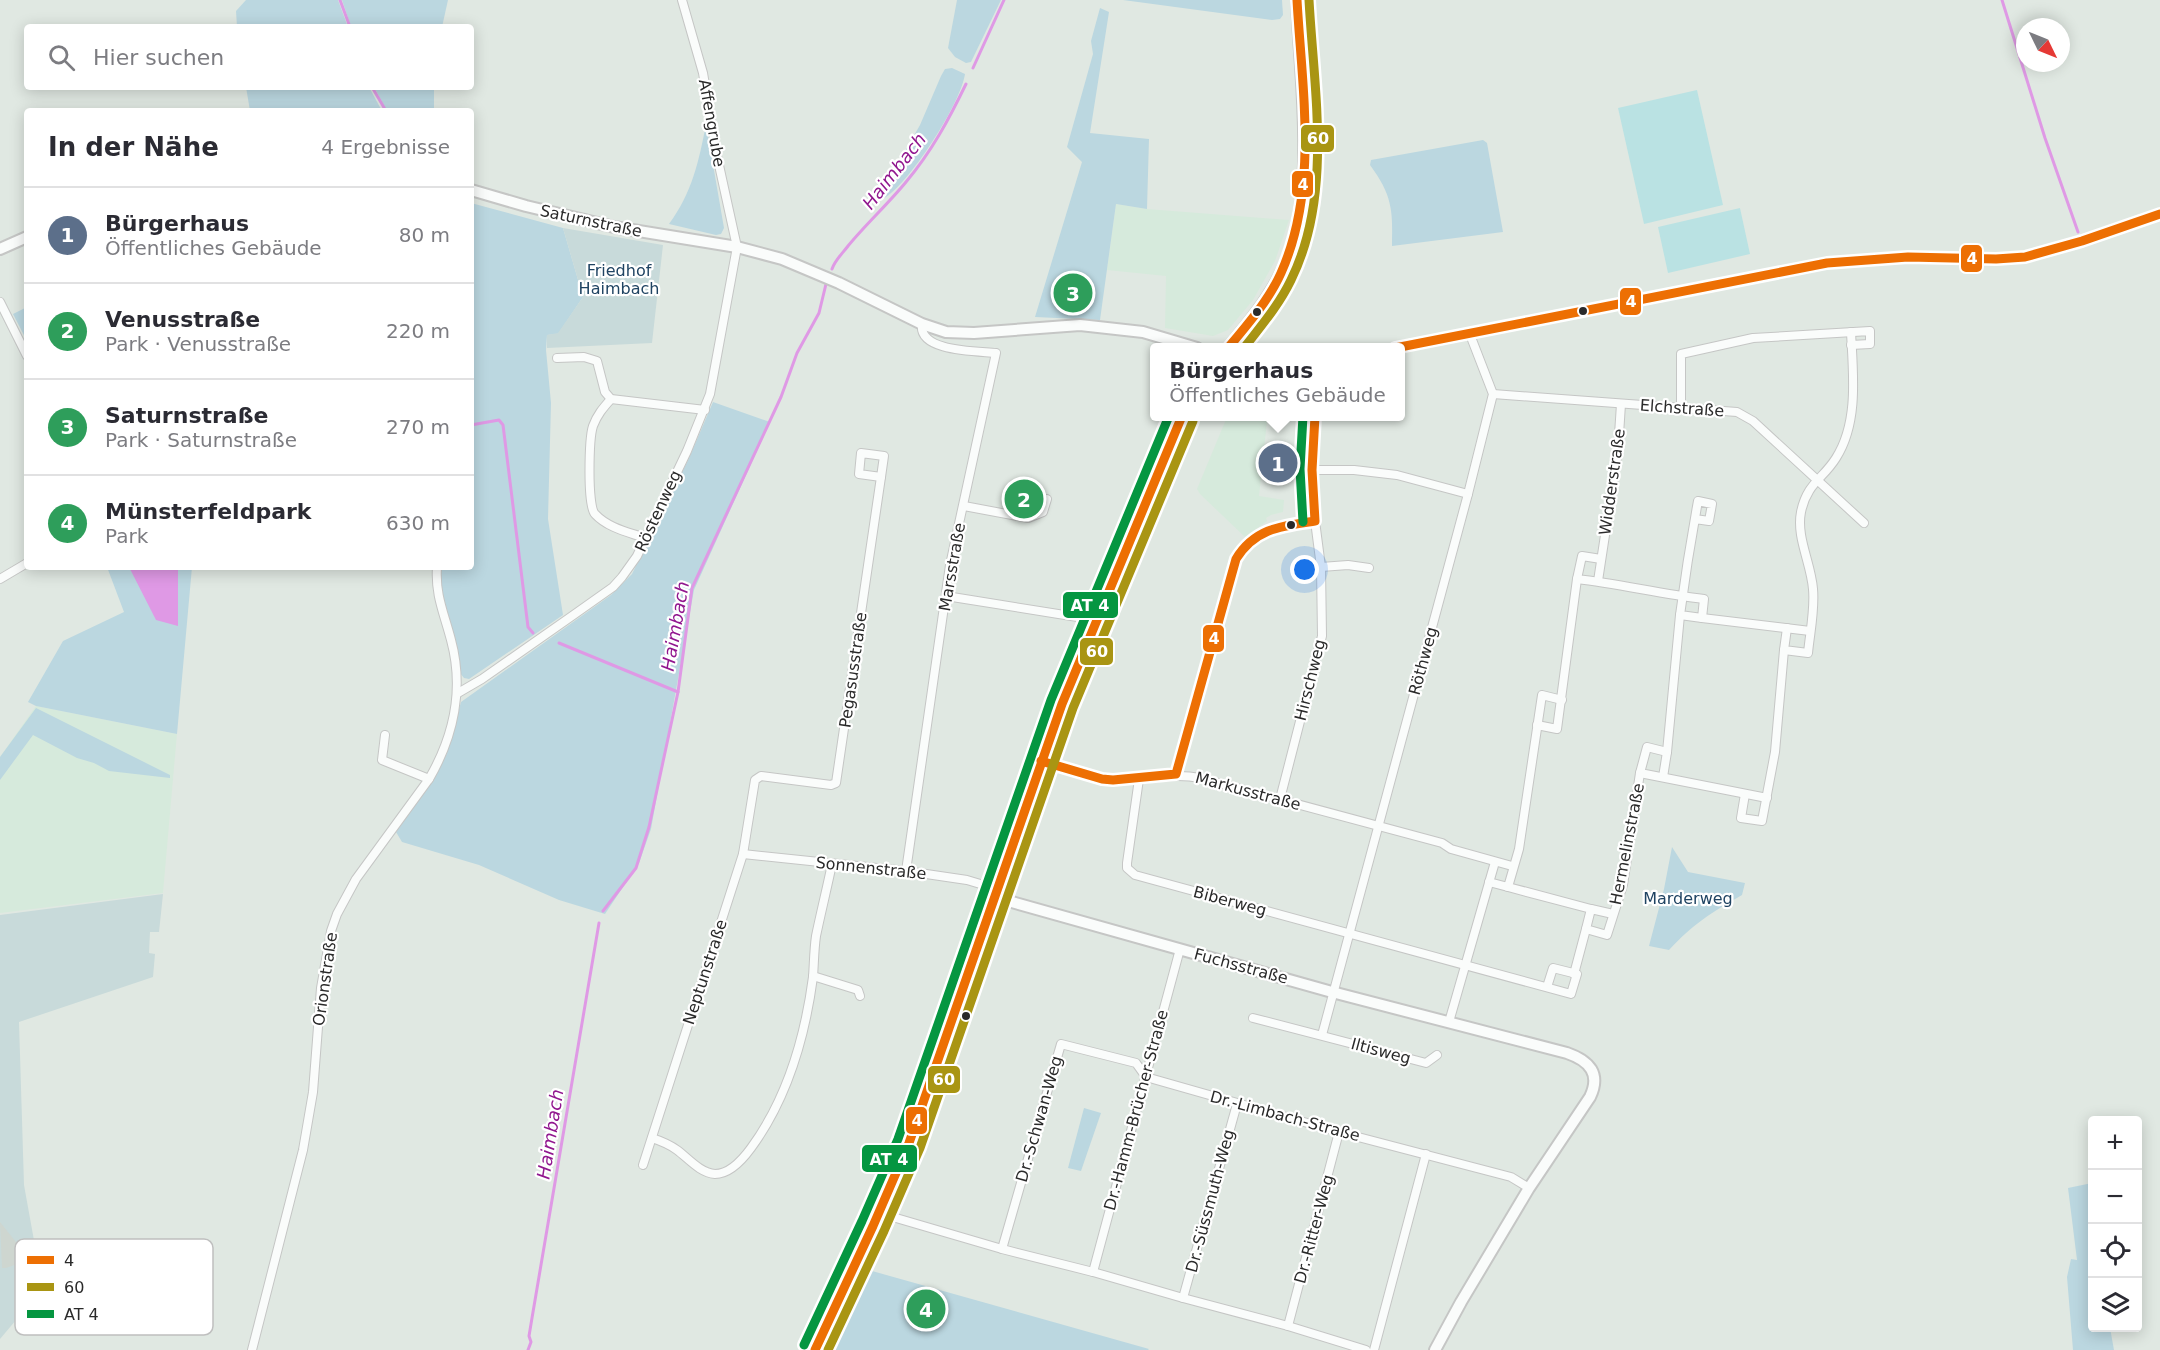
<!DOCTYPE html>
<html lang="de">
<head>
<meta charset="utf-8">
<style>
  body { margin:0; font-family:"DejaVu Sans",sans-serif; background:#f2f2f3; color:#2b2b33 }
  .controls { position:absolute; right:18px; bottom:18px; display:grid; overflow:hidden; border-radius:6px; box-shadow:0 3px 15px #0003 }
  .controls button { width:54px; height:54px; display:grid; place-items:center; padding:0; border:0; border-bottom:2px solid #e1e1e2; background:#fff; color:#2b2b33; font:30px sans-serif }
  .compass { position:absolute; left:2016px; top:18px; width:54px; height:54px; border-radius:50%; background:#fff; box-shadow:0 3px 15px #0003; rotate:133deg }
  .you { position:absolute; left:1305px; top:570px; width:21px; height:21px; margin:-15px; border:4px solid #fff; border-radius:50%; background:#1a73e8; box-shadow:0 0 0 9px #1a73e833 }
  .badge { display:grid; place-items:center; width:39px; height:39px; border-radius:50%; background:#6a6c6a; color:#fff; font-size:20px; font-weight:700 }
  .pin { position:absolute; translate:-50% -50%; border:3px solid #fff; box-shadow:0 2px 6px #0006 }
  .popup { position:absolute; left:1150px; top:343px; width:255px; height:78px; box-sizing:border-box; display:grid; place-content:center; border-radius:6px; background:#fff; filter:drop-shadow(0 2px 4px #0005); font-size:20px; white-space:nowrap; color:#7c7c81 }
  .popup b { font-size:22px; color:#2b2b33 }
  .popup::after { content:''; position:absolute; left:50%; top:100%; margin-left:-12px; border:12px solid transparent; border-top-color:#fff }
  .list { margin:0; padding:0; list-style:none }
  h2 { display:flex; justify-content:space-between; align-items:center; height:78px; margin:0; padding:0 24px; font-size:26px }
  h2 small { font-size:20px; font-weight:400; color:#7c7c81 }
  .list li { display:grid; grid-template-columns:39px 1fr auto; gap:18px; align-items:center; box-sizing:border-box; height:96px; padding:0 24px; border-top:2px solid #e1e1e2 }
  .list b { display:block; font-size:22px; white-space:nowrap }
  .list p { margin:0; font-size:20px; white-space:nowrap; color:#7c7c81 }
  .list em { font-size:20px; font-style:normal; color:#7c7c81 }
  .icon { flex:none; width:33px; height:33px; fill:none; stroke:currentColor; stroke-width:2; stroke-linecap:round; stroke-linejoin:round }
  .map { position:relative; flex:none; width:2160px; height:1350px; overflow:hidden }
  .search { position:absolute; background:#fff; box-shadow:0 3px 15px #0003; left:24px; top:24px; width:450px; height:66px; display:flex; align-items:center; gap:15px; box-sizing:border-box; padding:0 21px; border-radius:6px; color:#7c7c81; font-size:22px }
  .panel { position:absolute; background:#fff; box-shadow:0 3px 15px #0003; left:24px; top:108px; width:450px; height:462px; border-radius:6px }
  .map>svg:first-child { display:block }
  .education { fill:#d6eadc }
  .green { fill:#bbd7e0 }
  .cemetery { fill:#c8dada }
  .pitch { fill:#bae2e3 }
  .plaza { fill:#ced6d0 }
  .water { fill:#df99e5 }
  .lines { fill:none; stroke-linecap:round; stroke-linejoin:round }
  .stream { stroke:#df99e5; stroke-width:3 }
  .street-casing { stroke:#c5c6c5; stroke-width:10 }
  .secondary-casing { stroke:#c5c6c5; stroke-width:14 }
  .street { stroke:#fafcfb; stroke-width:8 }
  .secondary { stroke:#fafcfb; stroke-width:10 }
  .bus-1-casing { stroke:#fff; stroke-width:14 }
  .bus-2-casing { stroke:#fff; stroke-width:14 }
  .bus-3-casing { stroke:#fff; stroke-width:14 }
  .bus-1 { stroke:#ed6f03; stroke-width:9 }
  .bus-2 { stroke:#a99513; stroke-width:9 }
  .bus-3 { stroke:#059641; stroke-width:9 }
  .bus-dot { fill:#2a2a2a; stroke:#fff; stroke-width:2 }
  .labels { text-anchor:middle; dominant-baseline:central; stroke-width:4.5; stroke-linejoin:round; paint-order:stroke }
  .street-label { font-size:16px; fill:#2a2a2a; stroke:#fff }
  .park-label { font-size:16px; fill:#1f4362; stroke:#fff }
  .water-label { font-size:18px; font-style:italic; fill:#91178f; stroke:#fff }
  .key { fill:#fff; stroke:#bfbfbf; stroke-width:1.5 }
  .key-label { font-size:16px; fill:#2a2a2a }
  .line-badge { stroke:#fff; stroke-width:2 }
  .badge-label { font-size:16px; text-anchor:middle; font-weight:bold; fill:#fff }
</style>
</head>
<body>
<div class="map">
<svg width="2160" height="1350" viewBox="0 0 2160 1350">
  <rect width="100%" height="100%" fill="#e0e8e2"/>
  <g class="education">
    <path d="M1116,204L1147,209L1289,220L1275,261L1253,300L1228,330L1213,336L1165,328L1166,276L1107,270Z"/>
    <path d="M1227,417L1267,421L1259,496L1284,500L1283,512L1271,515L1266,518L1267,521L1245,537L1200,494L1197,489Z"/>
    <path d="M36,706L177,734L163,893L0,913V757Z"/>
  </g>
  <g class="green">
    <path d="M246,0H338L348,27H237L236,11Z"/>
    <path d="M342,0H448L442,27H351Z"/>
    <path d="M957,0H1001L971,62L966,63L955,57L948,48Z"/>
    <path d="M1123,0H1282L1283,15L1280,19L1272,20Z"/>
    <path d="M1100,8L1109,12L1090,133L1149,139L1147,209L1116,204L1100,320L1035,317L1082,162L1067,147L1093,54L1091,41Z"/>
    <path d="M952,68L965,74C961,103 908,186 883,199L880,195L920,125L941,76L945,69Z"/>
    <path d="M246,87H369L382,111H250Z"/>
    <path d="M374,87H434V111H387Z"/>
    <path d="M706,124L724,228L721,234L716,235L669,224C692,193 699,161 706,124Z"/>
    <path d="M1483,140L1487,143L1503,232L1392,246C1393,209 1392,195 1370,165L1371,160Z"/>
    <path d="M471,203L563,228L583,297L558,334L547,335L546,350L551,403L548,519L563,615L469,679L464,678L460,673L458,656L440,584L442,567H471Z"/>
    <path d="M27,307V341L13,314Z"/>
    <path d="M713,402L770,422L694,590L651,829L639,863L605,914L559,900L479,865L402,842L396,832L436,775L447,753L461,702L611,595L632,574L689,458Z"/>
    <path d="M1015,485L1040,489L1029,510L1010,508Z"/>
    <path d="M107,567H192L177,734L36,706L28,702L63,641L124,612Z"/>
    <path d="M36,708L170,775V778L109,771L94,763L77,758L33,735L0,780V757Z"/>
    <path d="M1672,847L1688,872L1745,883L1742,895C1712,912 1692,925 1669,950L1649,946L1664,889Z"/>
    <path d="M1084,1108L1101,1113L1081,1171L1068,1168Z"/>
    <path d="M2092,1183V1328H2110L2114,1350H2073L2067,1277L2071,1259L2077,1260L2068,1188Z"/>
    <path d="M865,1269L1149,1349L1148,1350H827Z"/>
  </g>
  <g class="cemetery">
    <path d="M563,228L663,245L652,343L547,348V335L558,333L583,297Z"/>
    <path d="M163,894L159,932H150L149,953L155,954L153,977L19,1022L24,1185L35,1246V1280L16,1320L0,1339V915Z"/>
  </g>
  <g class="pitch">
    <path d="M1697,90L1723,205L1644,224L1618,108Z"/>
    <path d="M1740,208L1750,254L1668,273L1658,227Z"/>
  </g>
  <path class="plaza" d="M0,1222L27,1256L20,1263L6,1268H2Z"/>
  <path class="water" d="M129,567H178V626L156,620Z"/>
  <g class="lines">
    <g class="stream">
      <path d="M340,0L350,27"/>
      <path d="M2002,0L2045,138L2078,232"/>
      <path d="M973,68L1004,0"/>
      <path d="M372,87L386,111"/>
      <path d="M832,269C835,260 842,254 848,246C866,224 888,204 906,182C932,151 949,119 966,84"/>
      <path d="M471,425L499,420L503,425L528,627L533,633"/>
      <path d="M559,643L678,692"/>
      <path d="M603,911L636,868L649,827L678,692L692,588L781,397L797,353L819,313L826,284"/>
      <path d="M528,1350L531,1342L529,1336L532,1318L599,923"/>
    </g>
    <defs>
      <g id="street">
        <path d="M0,302L27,356"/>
        <path d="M1392,348L1827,263L1908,257L1996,259L2025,257L2082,241L2160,214"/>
        <path d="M557,358L584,357L597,361L605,392L611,399L705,410"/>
        <path d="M1493,394L1737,412L1753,421L1864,523"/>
        <path d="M611,399C603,408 597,415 593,426C589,438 587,506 595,514C608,528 628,532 645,538"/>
        <path d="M1681,408V354L1753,338L1870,331V344L1851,345"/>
        <path d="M861,453L884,456L881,477L859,474Z"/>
        <path d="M1312,470H1354L1397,475L1468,494"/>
        <path d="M964,506L1028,518L1043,512L1047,499"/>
        <path d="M1601,559L1582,556L1577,579C1620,584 1661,594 1704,599L1702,618L1680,615C1685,577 1691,539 1698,501L1712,504L1709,521L1695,519"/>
        <path d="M1321,567L1348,565L1369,568"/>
        <path d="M0,579L27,563"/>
        <path d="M1598,581L1618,450L1621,404"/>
        <path d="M946,596L1096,620"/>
        <path d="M1702,618L1810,631"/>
        <path d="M1787,628L1784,650L1808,653C1810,632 1815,610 1813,589C1811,563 1796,537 1801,512C1807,483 1823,479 1836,458C1859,422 1853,373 1851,332"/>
        <path d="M458,693L482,679L572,616L613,587L622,577L637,556L687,451L710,394L737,247L717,156L703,73L682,0"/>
        <path d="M1537,725L1557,729L1577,579"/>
        <path d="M385,735L382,760L429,779"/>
        <path d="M1667,752L1647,747L1640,773L1767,798"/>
        <path d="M1041,761C1065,768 1090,779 1115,780C1144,781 1171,772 1200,778L1442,843L1451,849L1512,866"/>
        <path d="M1176,774L1236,559C1251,527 1284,526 1315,521"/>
        <path d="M1663,777L1667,752L1680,615"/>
        <path d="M1139,779L1127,863V868L1135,875L1571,994L1577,974L1553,968L1547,987"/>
        <path d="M1745,794L1741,818L1762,821L1775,752L1784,650"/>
        <path d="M1280,799L1322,636L1321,567L1315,521L1312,470L1315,416"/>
        <path d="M743,854L906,871L967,880L997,889"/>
        <path d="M906,871L950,565L996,353C977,351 918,352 922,324"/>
        <path d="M1489,882L1508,887L1519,849L1542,695L1562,700"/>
        <path d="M1508,887L1591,909"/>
        <path d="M1613,914L1591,909L1586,929L1607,935L1623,885L1640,773"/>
        <path d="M1574,974L1586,929"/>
        <path d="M813,976L858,990L860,996"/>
        <path d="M1253,1018L1426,1063L1437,1055"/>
        <path d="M1449,1022L1495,862"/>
        <path d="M1322,1035L1468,494L1493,394L1469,332"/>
        <path d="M1146,1077L1339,1132L1511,1177L1529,1188"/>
        <path d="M652,1138C661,1141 669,1144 677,1150C688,1158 700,1173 715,1174C730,1174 743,1159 751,1148C787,1099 805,1037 813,977C814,964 814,950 816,936C821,912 827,888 832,864"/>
        <path d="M643,1165L743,854L755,780L761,776L831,785L836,783L881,477"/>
        <path d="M879,1213L1002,1249L1093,1272L1183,1298L1288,1326L1366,1350"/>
        <path d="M1002,1249L1061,1044L1136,1063L1146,1077"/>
        <path d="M1093,1272L1180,949"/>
        <path d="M1183,1298L1237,1104"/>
        <path d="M1288,1326L1339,1132"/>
        <path d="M252,1350L303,1150L313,1092L321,988L331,931L337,914L356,879L429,779C454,736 464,688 451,640C444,613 435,595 437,567"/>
        <path d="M1374,1350L1426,1154"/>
      </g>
      <g id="secondary">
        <path d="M471,190L526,206L614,227L737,247L782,259L839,283L922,324L946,332L974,333L1080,325L1143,332L1197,348"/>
        <path d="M0,249L27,237"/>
        <path d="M1228,348C1248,324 1267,301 1281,273C1319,195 1300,84 1297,0"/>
        <path d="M994,897L1332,992L1567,1053C1590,1061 1601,1074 1590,1097L1529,1188L1461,1302L1435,1350"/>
        <path d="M815,1350L873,1226L909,1143L1062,704L1182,416"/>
      </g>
    </defs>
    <use href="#street" class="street-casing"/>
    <use href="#secondary" class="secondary-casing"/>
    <use href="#street" class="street"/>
    <use href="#secondary" class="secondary"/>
    <defs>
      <g id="bus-1">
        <path d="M1228,348C1248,324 1269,300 1281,273C1319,188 1302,89 1297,0"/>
        <path d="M1395,348L1827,263L1908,257L1996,259L2025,257L2082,241L2160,214"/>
        <path d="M1041,761L1102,779L1113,780L1176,774L1236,559C1255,528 1282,526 1315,521L1312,470L1315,416"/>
        <path d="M815,1350L873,1226L909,1143L1062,704L1182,416"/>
      </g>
      <g id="bus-2">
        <path d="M1244,348C1261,326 1279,305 1291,280C1333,195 1314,91 1309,0"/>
        <path d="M828,1350L884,1231L920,1148L1073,708L1193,421"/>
      </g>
      <g id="bus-3">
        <path d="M1303,416L1300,469L1303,522"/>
        <path d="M804,1345L862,1221L898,1139L1051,700L1169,416"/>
      </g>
    </defs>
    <use href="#bus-1" class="bus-1-casing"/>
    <use href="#bus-2" class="bus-2-casing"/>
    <use href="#bus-3" class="bus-3-casing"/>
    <use href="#bus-1" class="bus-1"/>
    <use href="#bus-2" class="bus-2"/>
    <use href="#bus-3" class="bus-3"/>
  </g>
  <g class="bus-dot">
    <circle cx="1583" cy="311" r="5"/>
    <circle cx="1257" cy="312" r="5"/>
    <circle cx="1291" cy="525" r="5"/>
    <circle cx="966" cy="1016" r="5"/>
  </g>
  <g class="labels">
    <g class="street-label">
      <text transform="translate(712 123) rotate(80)">Affengrube</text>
      <text transform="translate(591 221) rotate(12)">Saturnstraße</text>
      <text transform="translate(1682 408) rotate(4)">Elchstraße</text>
      <text transform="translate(1612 482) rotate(-82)">Widderstraße</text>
      <text transform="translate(658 511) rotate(-65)">Röstenweg</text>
      <text transform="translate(952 567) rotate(-80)">Marsstraße</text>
      <text transform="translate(1423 661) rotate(-75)">Röthweg</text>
      <text transform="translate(853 670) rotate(-82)">Pegasusstraße</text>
      <text transform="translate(1310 680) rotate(-76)">Hirschweg</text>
      <text transform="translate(1248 791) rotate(15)">Markusstraße</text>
      <text transform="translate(1627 844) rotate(-79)">Hermelinstraße</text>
      <text transform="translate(871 868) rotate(6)">Sonnenstraße</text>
      <text transform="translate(1230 901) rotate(15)">Biberweg</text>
      <text transform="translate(1241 966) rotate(15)">Fuchsstraße</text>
      <text transform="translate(705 972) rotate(-72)">Neptunstraße</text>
      <text transform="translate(325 979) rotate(-82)">Orionstraße</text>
      <text transform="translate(1381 1051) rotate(15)">Iltisweg</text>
      <text transform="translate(1136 1110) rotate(-75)">Dr.-Hamm-Brücher-Straße</text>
      <text transform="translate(1285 1116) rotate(15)">Dr.-Limbach-Straße</text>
      <text transform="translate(1039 1119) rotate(-74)">Dr.-Schwan-Weg</text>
      <text transform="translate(1210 1201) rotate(-75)">Dr.-Süssmuth-Weg</text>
      <text transform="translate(1314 1229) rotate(-75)">Dr.-Ritter-Weg</text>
    </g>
    <g class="park-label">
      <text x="619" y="270">Friedhof<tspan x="619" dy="18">Haimbach</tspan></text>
      <text x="1688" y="898">Marderweg</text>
    </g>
    <g class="water-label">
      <text transform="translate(894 171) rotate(-52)">Haimbach</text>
      <text transform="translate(675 626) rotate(-80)">Haimbach</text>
      <text transform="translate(550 1134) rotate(-81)">Haimbach</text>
    </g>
  </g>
  <rect x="15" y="1239" width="198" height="96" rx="9" class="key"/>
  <rect x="27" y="1256" width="27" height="8" fill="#ed6f03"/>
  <rect x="27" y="1283" width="27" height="8" fill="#a99513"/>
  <rect x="27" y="1310" width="27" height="8" fill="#059641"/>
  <g class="key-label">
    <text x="64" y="1266">4</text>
    <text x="64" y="1293">60</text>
    <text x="64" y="1320">AT 4</text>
  </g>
  <g class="line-badge">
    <rect x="1300" y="124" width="35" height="29" rx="6" fill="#a99513"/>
    <rect x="1291" y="170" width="23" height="28" rx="6" fill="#ed6f03"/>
    <rect x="1960" y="244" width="23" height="29" rx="6" fill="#ed6f03"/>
    <rect x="1619" y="287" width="23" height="29" rx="6" fill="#ed6f03"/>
    <rect x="1062" y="591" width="57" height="28" rx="6" fill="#059641"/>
    <rect x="1202" y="624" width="23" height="29" rx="6" fill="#ed6f03"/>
    <rect x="1079" y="637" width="35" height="29" rx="6" fill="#a99513"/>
    <rect x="927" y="1065" width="34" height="29" rx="6" fill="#a99513"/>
    <rect x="905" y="1106" width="23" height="29" rx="6" fill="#ed6f03"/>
    <rect x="861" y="1144" width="57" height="29" rx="6" fill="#059641"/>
  </g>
  <g class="badge-label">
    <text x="1318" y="144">60</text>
    <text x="1303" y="190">4</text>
    <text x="1972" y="264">4</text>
    <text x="1631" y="307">4</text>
    <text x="1090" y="611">AT 4</text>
    <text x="1214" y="644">4</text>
    <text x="1097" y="657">60</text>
    <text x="944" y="1085">60</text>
    <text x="917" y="1126">4</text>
    <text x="889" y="1165">AT 4</text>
  </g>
</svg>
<div class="controls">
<button>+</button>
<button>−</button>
<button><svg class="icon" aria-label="locate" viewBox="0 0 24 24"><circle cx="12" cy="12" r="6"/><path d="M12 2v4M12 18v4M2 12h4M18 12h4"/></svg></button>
<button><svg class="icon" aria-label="layers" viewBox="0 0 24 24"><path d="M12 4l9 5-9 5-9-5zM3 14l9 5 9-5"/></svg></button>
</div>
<svg class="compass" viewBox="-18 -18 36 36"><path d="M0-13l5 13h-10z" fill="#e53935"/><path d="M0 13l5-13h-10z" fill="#7c7c81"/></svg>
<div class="you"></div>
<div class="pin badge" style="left:1278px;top:463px;background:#5c6f8a">1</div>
<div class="popup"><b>Bürgerhaus</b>Öffentliches Gebäude</div>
<div class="pin badge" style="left:1024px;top:499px;background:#2e9e5b">2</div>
<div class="pin badge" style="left:1073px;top:293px;background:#2e9e5b">3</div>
<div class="pin badge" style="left:926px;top:1309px;background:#2e9e5b">4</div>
<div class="search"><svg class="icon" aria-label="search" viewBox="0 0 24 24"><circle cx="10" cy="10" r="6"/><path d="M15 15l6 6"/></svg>Hier suchen</div>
<section class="panel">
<h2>In der Nähe<small>4 Ergebnisse</small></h2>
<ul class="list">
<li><span class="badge" style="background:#5c6f8a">1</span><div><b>Bürgerhaus</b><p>Öffentliches Gebäude</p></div><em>80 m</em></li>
<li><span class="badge" style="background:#2e9e5b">2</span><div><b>Venusstraße</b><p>Park · Venusstraße</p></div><em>220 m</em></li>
<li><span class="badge" style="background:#2e9e5b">3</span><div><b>Saturnstraße</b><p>Park · Saturnstraße</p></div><em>270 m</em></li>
<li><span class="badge" style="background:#2e9e5b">4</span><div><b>Münsterfeldpark</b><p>Park</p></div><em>630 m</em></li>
</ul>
</section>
</div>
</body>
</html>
